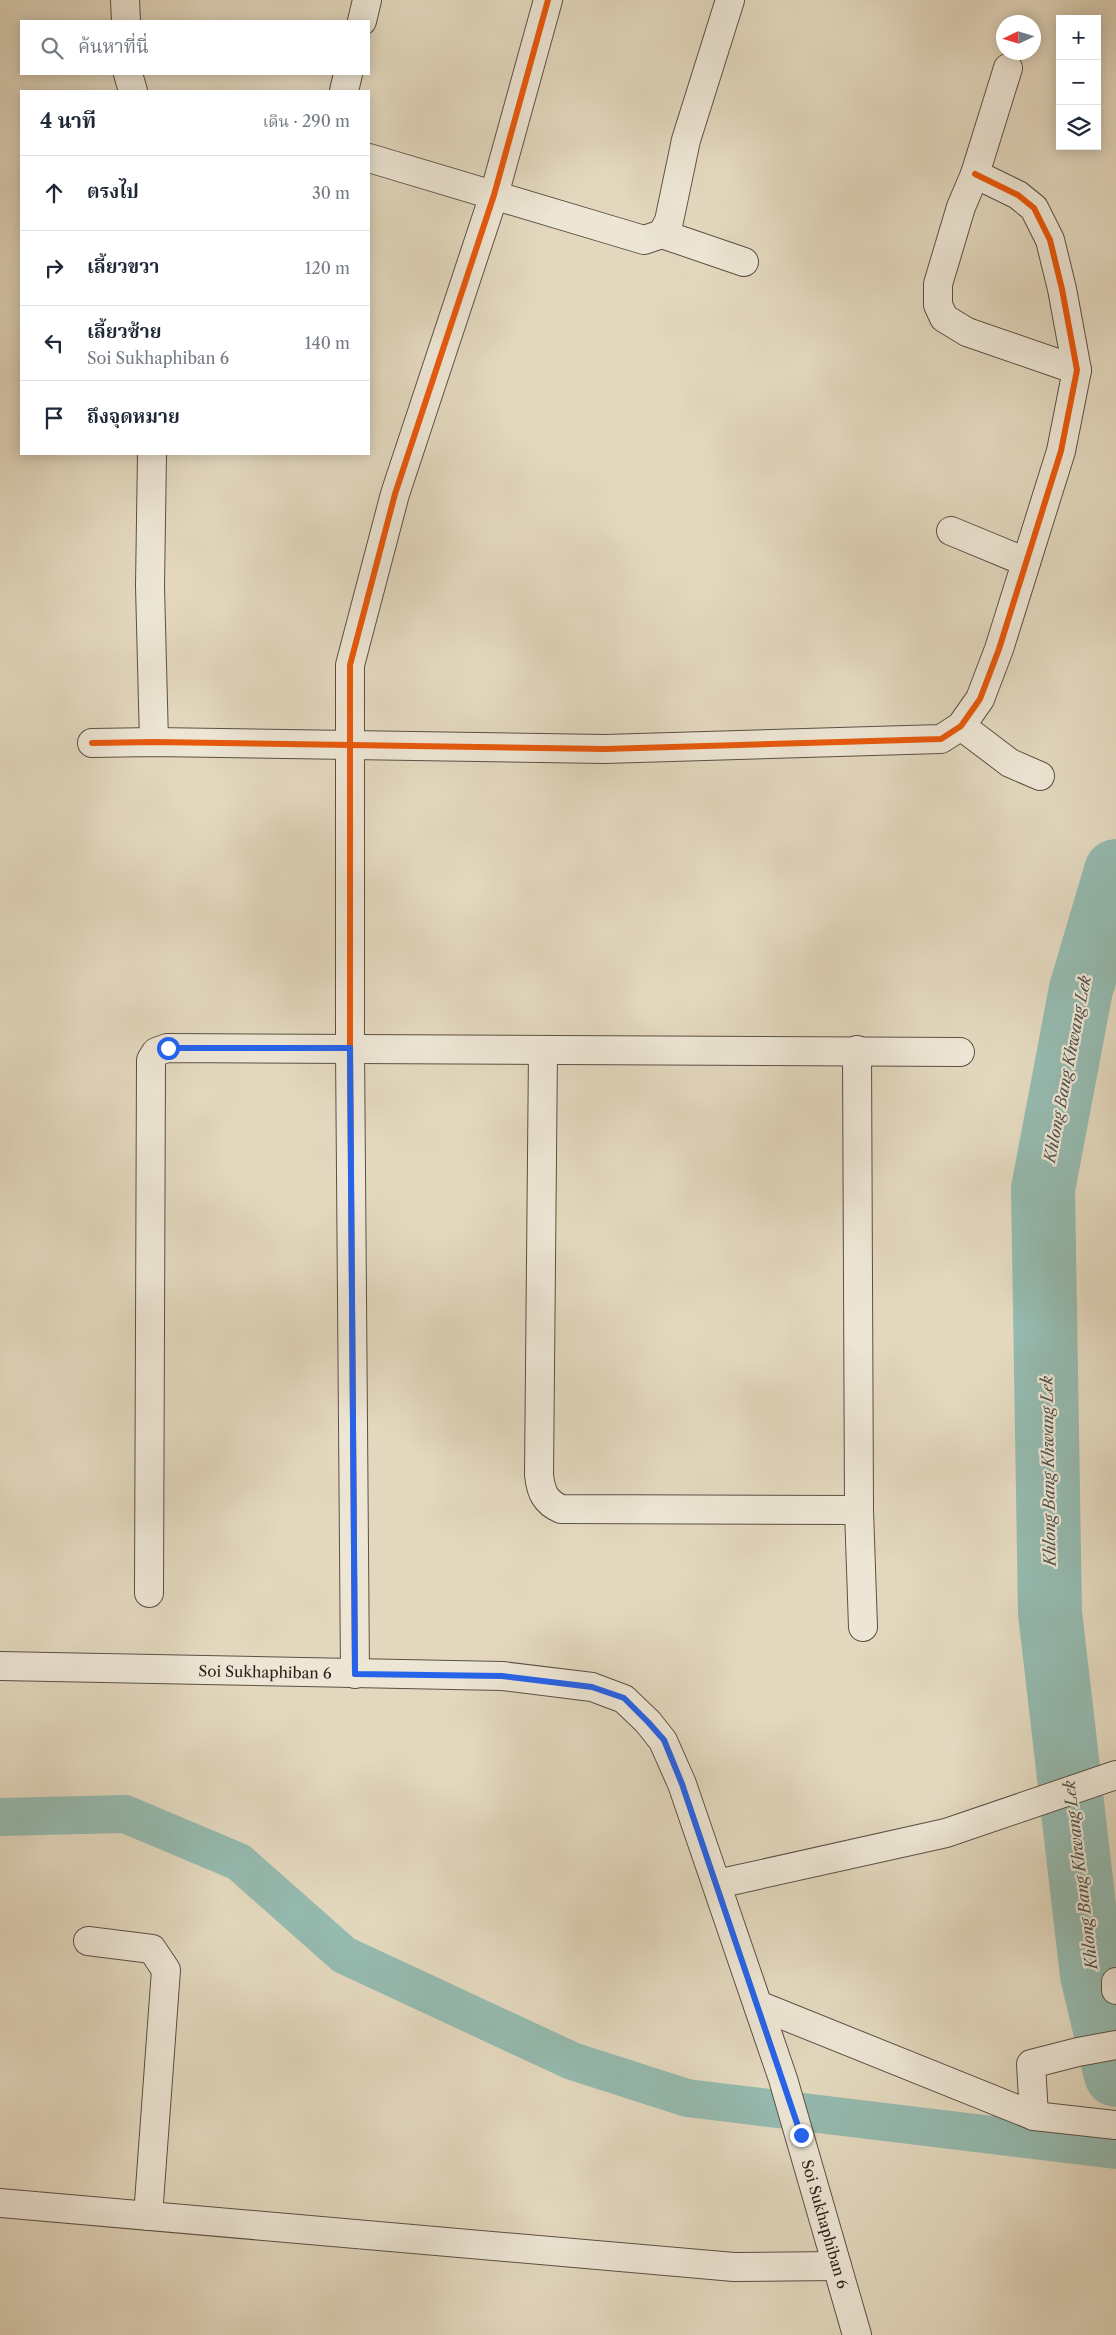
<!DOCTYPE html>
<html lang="th">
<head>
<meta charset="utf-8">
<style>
  body { margin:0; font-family:"Libre Caslon Text","Noto Serif Thai",serif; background:#f2f2f3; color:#1f2937 }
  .controls { position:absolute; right:15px; top:15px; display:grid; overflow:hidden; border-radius:0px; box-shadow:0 2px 12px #0003 }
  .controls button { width:45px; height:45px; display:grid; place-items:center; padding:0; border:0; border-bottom:1px solid #e0e1e3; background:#fff; color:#1f2937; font:25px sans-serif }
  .compass { position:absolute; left:996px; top:15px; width:45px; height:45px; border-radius:50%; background:#fff; box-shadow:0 2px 12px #0003; rotate:266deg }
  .stop { position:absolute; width:15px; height:15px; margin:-11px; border:4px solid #2563eb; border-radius:50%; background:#fff }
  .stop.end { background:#2563eb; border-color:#fff; box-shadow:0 1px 5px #0008 }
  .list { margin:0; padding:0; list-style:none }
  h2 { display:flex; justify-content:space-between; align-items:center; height:65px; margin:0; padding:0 20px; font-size:21px }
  h2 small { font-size:16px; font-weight:400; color:#747a83 }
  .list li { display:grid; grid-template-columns:32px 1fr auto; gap:15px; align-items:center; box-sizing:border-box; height:75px; padding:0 20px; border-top:1px solid #e0e1e3 }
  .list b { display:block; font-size:19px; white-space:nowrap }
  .list p { margin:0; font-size:16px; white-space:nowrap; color:#747a83 }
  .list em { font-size:16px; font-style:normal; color:#747a83 }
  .icon { flex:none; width:28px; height:28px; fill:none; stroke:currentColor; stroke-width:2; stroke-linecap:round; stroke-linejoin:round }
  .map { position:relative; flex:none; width:1116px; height:2335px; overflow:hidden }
  .search { position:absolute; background:#fff; box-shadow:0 2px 12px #0003; left:20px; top:20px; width:350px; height:55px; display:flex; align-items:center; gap:12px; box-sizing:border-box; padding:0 18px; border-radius:0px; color:#747a83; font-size:19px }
  .panel { position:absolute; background:#fff; box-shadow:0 2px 12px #0003; left:20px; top:90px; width:350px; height:365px; border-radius:0px }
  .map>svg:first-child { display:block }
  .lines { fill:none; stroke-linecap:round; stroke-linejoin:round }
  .canal { stroke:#95baaf; stroke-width:38 }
  .river { stroke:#95baaf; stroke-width:64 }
  .minor-casing { stroke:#5c5045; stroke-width:30 }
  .minor { stroke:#ede6d5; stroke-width:28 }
  .cycleway-casing { stroke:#ede6d5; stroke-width:9 }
  .cycleway { stroke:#e8590c; stroke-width:6 }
  .route { stroke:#2563eb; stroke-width:6 }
  .labels { text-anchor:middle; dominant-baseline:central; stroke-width:4.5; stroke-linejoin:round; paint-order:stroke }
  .street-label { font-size:15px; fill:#2f221d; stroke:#ede6d5 }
  .water-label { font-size:16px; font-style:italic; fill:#4e5049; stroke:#ede6d5 }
</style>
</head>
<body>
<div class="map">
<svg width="1116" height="2335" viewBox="0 0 1116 2335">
  <rect width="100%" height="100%" fill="#e3d8be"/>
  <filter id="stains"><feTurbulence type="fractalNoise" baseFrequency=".004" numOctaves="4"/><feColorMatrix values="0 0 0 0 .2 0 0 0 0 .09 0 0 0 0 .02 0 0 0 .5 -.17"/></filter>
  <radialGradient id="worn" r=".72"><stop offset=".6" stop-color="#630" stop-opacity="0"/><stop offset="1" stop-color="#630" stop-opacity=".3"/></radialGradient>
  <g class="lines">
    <path class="canal" d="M0,1817L125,1814L239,1862L344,1955L572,2061L687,2098L1116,2150"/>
    <path class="river" d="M1116,871L1081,989L1043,1189L1050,1613L1092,1975L1116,2075"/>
    <defs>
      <g id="minor">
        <path d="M125,0L126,21"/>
        <path d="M362,21L367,0"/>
        <path d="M1008,68L975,174L961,207L938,284V305L944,318L967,332L1077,370"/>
        <path d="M128,74L133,91"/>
        <path d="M344,91L348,74"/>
        <path d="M369,158L644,240L662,234L669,221L686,140L730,0"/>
        <path d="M662,234L744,262"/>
        <path d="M152,454L150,586L154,742"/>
        <path d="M951,531L1026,562"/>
        <path d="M961,726L1010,763L1040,776"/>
        <path d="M92,743L154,742L605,749L941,739L961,726L980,699L999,649L1061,451L1077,370L1062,289L1050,240L1034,208L1018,195L975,174"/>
        <path d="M543,1050L539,1475C541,1492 545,1502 561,1509L859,1510"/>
        <path d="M857,1050L859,1510L863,1627"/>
        <path d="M149,1593L151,1060L156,1052L167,1048L960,1052"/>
        <path d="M0,1666L502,1676L592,1687L624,1699L648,1722L663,1741L682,1784L783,2079L857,2335"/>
        <path d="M355,1674L350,1047V665L395,494L494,195L548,0"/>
        <path d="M717,1884L946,1833L1116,1775"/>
        <path d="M88,1941L152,1949L166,1970L148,2216"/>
        <path d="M1116,1982V1990"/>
        <path d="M758,2005L1034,2116L1116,2125"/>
        <path d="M1034,2116L1031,2064L1078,2052L1116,2045"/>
        <path d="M0,2203L734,2267L837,2266"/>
      </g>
    </defs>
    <use href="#minor" class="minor-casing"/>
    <use href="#minor" class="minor"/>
    <defs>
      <g id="cycleway">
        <path d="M92,743L154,742L605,749L941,739L961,726L980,699L999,649L1061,451L1077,370L1062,289L1050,240L1034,208L1018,195L975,174"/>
        <path d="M355,1674L350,1047V665L395,494L494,195L548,0"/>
      </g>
    </defs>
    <use href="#cycleway" class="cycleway-casing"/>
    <use href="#cycleway" class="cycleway"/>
  </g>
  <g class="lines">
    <path class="route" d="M168,1048H350L355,1674L502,1676L592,1687L624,1698L648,1722L664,1740L682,1784L801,2135"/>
  </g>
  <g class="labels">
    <g class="street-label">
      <text transform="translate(265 1672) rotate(1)">Soi Sukhaphiban 6</text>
      <text transform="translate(825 2224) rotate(74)">Soi Sukhaphiban 6</text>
    </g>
    <g class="water-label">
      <text transform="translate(1067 1069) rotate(-79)">Khlong Bang Khwang Lek</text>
      <text transform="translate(1048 1471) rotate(-91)">Khlong Bang Khwang Lek</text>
      <text transform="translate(1080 1875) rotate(-97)">Khlong Bang Khwang Lek</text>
    </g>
  </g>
  <rect width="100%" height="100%" filter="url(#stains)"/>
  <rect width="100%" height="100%" fill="url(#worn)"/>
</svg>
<div class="controls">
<button>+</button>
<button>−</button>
<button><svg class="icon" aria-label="layers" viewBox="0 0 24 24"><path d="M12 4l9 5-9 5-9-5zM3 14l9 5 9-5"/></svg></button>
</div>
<svg class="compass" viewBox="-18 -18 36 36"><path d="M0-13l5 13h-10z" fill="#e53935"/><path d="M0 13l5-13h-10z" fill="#747a83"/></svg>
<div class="stop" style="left:168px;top:1048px"></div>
<div class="stop end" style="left:801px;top:2135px"></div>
<div class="search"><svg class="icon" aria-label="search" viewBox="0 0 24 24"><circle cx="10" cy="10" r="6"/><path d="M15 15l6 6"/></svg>ค้นหาที่นี่</div>
<section class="panel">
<h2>4 นาที<small>เดิน · 290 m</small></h2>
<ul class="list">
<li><svg class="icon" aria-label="ahead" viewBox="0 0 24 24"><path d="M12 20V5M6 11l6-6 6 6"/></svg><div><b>ตรงไป</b></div><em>30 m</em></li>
<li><svg class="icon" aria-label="right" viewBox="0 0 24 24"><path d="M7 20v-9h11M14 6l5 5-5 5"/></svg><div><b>เลี้ยวขวา</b></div><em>120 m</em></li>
<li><svg class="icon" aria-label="left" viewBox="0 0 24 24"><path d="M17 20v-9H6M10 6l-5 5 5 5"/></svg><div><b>เลี้ยวซ้าย</b><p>Soi Sukhaphiban 6</p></div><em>140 m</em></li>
<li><svg class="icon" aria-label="arrive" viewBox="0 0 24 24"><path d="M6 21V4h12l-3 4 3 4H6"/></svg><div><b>ถึงจุดหมาย</b></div></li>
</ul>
</section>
</div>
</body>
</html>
